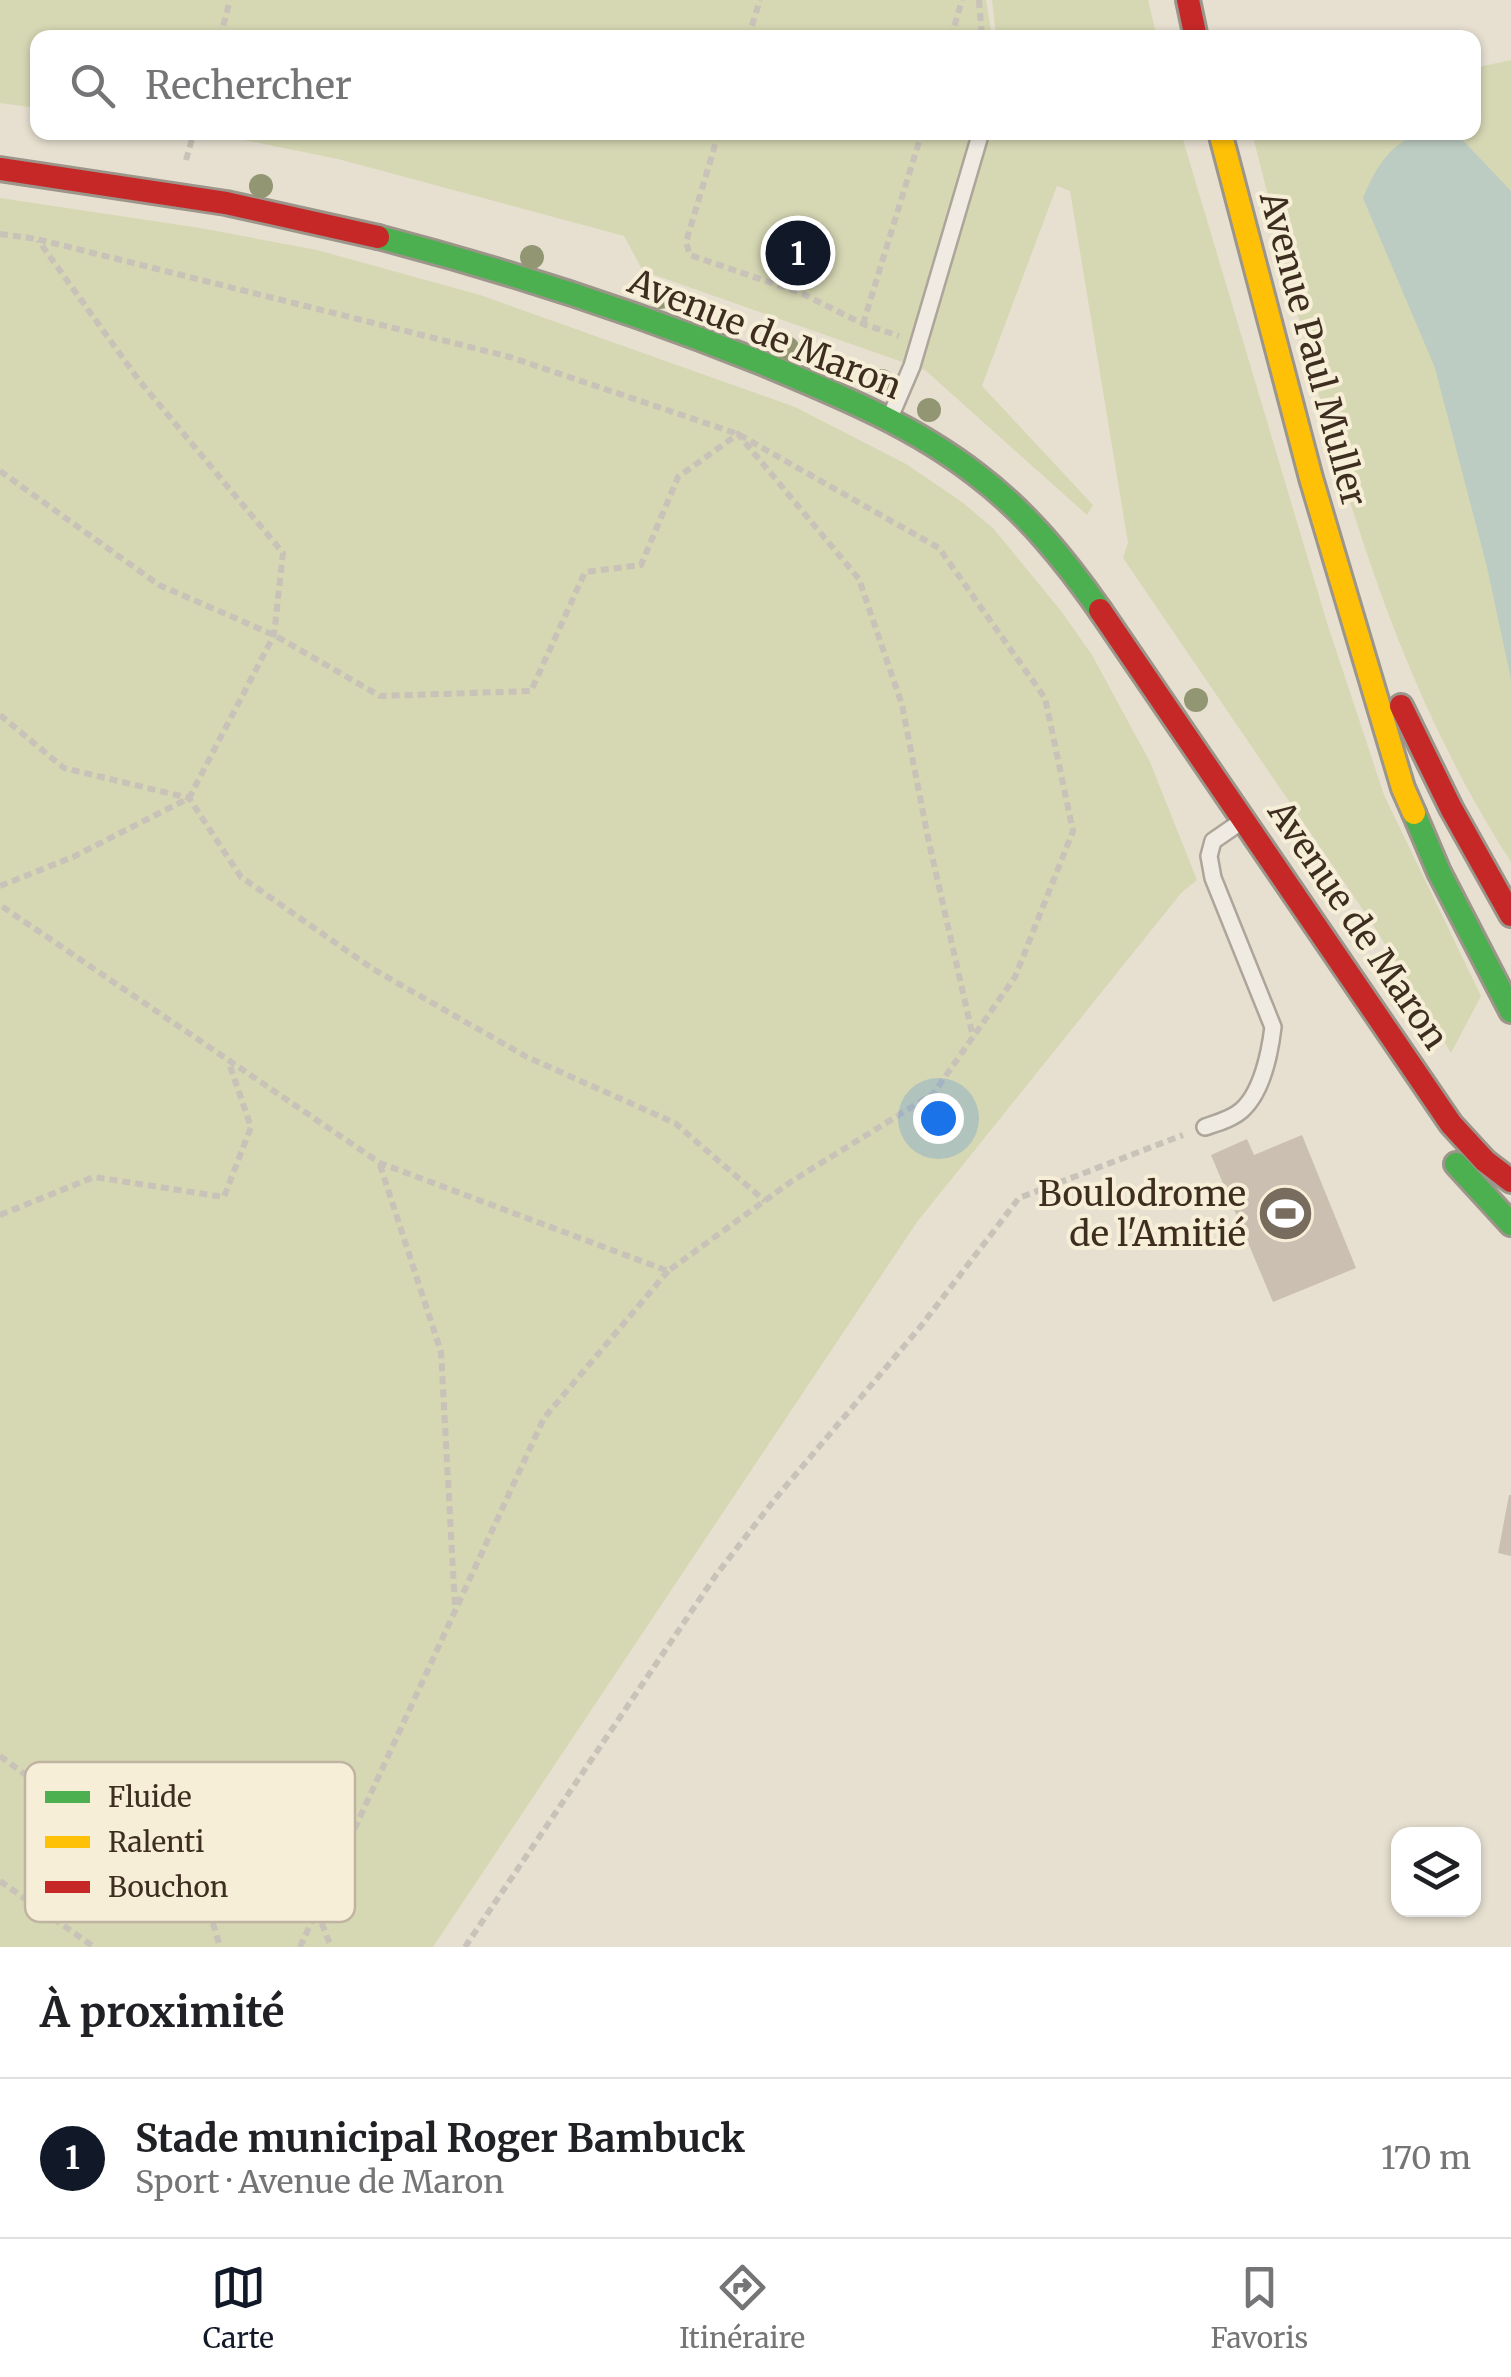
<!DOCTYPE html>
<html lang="fr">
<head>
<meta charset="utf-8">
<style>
  body { margin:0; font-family:Merriweather,serif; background:#f2f2f2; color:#202124 }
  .controls { position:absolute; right:30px; bottom:30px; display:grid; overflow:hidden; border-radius:20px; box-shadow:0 2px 8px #0004 }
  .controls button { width:90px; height:90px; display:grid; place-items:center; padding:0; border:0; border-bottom:2px solid #e0e0e0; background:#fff; color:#202124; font:50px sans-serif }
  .you { position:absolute; left:938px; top:1118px; width:35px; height:35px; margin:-25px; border:8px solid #fff; border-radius:50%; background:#1a73e8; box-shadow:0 0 0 15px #1a73e833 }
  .badge { display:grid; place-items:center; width:65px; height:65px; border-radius:50%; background:#111827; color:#fff; font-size:32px; font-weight:700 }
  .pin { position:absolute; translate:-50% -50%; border:5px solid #fff; box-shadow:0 2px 10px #0006 }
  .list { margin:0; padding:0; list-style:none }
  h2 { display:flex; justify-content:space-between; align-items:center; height:130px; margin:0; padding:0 40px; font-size:42px }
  h2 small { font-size:32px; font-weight:400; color:#757577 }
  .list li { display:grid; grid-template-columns:65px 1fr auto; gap:30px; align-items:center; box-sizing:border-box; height:160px; padding:0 40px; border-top:2px solid #e0e0e0 }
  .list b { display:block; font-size:38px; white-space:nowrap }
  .list p { margin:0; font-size:32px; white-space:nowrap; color:#757577 }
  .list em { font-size:32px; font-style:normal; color:#757577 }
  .icon { flex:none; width:55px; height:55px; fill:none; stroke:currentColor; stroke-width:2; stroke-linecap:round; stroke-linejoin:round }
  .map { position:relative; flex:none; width:1511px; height:1947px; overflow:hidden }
  .search { position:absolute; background:#fff; box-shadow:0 2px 8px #0004; left:30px; right:30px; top:30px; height:110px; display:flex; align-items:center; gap:25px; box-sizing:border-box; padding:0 35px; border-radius:20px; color:#757577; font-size:38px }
  .sheet { height:290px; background:#fff }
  nav { display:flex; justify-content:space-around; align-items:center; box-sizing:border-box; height:140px; border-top:2px solid #e0e0e0; background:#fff; font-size:28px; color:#757577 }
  nav a { display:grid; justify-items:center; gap:5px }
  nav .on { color:#111827 }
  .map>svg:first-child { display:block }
  .green { fill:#d6d7b3 }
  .water { fill:#bcccc2 }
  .building { fill:#cbbfb2 }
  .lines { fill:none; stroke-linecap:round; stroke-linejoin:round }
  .lane-casing { stroke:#ada599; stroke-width:20 }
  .fast-casing { stroke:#9c958a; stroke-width:28 }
  .slow-casing { stroke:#9c958a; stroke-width:28 }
  .jam-casing { stroke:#9c958a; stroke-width:28 }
  .path { stroke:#c8c2b9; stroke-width:6; stroke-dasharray:8 5; stroke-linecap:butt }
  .lane { stroke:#efebe3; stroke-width:15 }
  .fast { stroke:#4caf50; stroke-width:22 }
  .slow { stroke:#ffc107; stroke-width:22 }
  .jam { stroke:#c62828; stroke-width:22 }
  .tree { fill:#929673 }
  .labels { text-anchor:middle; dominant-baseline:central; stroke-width:8; stroke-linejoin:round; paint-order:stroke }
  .street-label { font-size:35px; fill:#3d2e20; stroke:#f7eed8 }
  .poi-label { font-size:35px; fill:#3d2e20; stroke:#f7eed8; text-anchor:end }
  .key { fill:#f7eed8; stroke:#bfb4a1; stroke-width:2.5 }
  .key-label { font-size:28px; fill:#3d2e20 }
</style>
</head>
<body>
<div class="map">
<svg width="1511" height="1947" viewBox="0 0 1511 1947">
  <rect width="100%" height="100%" fill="#e7e0d1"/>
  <g class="green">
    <path d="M0,0H986L992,37L38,38L37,108L0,103Z"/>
    <path d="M992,0H1148L1157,37H996Z"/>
    <path d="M1511,60V862C1368,641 1317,384 1252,133L1474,132V68Z"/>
    <path d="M209,133H1181L1328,626L1384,795L1481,996L1451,1053L1372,923L1123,558L1128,543L1070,191L1057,186L982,386L1093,505L1087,515L925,370L643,271L624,236L338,159Z"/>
    <path d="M0,198L200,228L317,250L480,295L795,407L906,464L962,502L993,528L1061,611L1092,655L1150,762L1197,880L1182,892L917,1222L433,1947H0Z"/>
  </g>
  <path class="water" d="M1418,133H1456L1511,191V679L1487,567L1435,368L1363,198C1376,167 1388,147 1418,133Z"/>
  <g class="building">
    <path d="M1302,1135L1356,1268L1273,1302L1211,1155L1247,1139L1254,1155Z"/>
    <path d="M1509,1495H1511V1556L1498,1553Z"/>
  </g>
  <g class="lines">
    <defs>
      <g id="lane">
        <path d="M891,415L912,366L981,132"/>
        <path d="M1205,1127C1217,1123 1232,1119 1242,1110C1262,1092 1270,1052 1273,1027L1213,878L1209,856L1213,841L1242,821"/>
      </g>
      <g id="fast">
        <path d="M378,237C509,271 637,313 762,363C836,394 913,425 977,475C1026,512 1065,560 1100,610"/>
        <path d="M1414,813L1439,872L1511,1011"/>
        <path d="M1456,1164L1511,1224"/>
      </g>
      <path id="slow" d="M1220,132L1311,478L1403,788L1414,813"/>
      <g id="jam">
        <path d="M1188,0L1196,38"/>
        <path d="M0,169L226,203L378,237"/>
        <path d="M1100,610L1451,1124L1485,1161L1511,1181"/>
        <path d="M1401,706L1451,808L1511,915"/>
      </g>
    </defs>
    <use href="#lane" class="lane-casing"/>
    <use href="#fast" class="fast-casing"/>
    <use href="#slow" class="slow-casing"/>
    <use href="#jam" class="jam-casing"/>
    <g class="path">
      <path d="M979,0L982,38"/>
      <path d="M220,38L230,0"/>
      <path d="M748,38L760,0"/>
      <path d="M951,38L962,0"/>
      <path d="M719,132L686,242L690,255L801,293L863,324L899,336"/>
      <path d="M186,160L194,132"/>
      <path d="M0,234L37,239L510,357L738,434L939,548L1045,698L1073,831L1015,977L933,1094L792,1181L668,1271L380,1163L0,905"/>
      <path d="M863,324L922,132"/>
      <path d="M0,471L159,585L274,635L380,696L531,691L585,572L641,565L678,477L738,434L859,579L902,705L928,838L973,1037"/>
      <path d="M0,715L64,768L189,798L241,877L373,969L527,1057L675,1123L765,1201"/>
      <path d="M0,886L73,857L189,798L274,635L283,553L138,379L38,240"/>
      <path d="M380,1165L441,1352L455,1607"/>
      <path d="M0,1215L94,1177L224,1197L251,1127L229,1063"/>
      <path d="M0,1756L209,1910L220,1947"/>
      <path d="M0,1881L94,1947"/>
      <path d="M317,1911L331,1947"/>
      <path d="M300,1947L544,1418L668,1271"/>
      <path d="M465,1947L716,1575L775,1499L921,1326L1019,1198L1183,1135"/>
    </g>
    <use href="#lane" class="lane"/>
    <use href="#fast" class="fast"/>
    <use href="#slow" class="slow"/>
    <use href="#jam" class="jam"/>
  </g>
  <g class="tree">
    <circle cx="261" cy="186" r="12"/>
    <circle cx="532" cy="257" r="12"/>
    <circle cx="660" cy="297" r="12"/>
    <circle cx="787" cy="348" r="12"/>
    <circle cx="882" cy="381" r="12"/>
    <circle cx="929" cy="410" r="12"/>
    <circle cx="1196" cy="700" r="12"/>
  </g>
  <defs>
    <symbol id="stadium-disc" viewBox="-11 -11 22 22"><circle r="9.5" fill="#786c5e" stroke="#f7eed8"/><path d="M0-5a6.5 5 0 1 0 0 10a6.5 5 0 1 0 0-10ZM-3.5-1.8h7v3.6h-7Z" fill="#fff"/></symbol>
  </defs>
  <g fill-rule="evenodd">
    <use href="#stadium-disc" x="1254" y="1182" width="63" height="63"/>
  </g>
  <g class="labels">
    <g class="street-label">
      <text transform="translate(765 334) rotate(22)">Avenue de Maron</text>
      <text transform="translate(1313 349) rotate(75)">Avenue Paul Muller</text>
      <text transform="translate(1358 925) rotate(56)">Avenue de Maron</text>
    </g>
    <g class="poi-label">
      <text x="1246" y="1194">Boulodrome<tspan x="1246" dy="40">de l'Amitié</tspan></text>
    </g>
  </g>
  <rect x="25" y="1762" width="330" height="160" rx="15" class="key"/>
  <rect x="45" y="1791" width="45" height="12" fill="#4caf50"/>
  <rect x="45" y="1836" width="45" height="12" fill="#ffc107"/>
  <rect x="45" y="1881" width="45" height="12" fill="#c62828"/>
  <g class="key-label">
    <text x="108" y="1807">Fluide</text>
    <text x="108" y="1852">Ralenti</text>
    <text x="108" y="1897">Bouchon</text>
  </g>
</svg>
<div class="controls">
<button><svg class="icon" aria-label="layers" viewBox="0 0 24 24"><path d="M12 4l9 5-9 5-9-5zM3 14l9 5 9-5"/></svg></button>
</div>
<div class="you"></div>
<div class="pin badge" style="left:798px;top:253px">1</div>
<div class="search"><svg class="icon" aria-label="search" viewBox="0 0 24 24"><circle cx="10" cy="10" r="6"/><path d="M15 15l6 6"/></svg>Rechercher</div>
</div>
<section class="sheet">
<h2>À proximité<small></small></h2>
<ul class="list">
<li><span class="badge">1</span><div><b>Stade municipal Roger Bambuck</b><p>Sport · Avenue de Maron</p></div><em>170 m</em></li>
</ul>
</section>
<nav>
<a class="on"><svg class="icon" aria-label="map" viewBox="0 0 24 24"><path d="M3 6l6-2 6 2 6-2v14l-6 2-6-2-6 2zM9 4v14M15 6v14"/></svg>Carte</a>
<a><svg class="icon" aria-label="directions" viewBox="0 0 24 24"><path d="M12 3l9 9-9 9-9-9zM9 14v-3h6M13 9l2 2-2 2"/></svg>Itinéraire</a>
<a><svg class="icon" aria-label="saved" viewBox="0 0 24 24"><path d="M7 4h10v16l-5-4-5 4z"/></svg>Favoris</a>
</nav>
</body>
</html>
